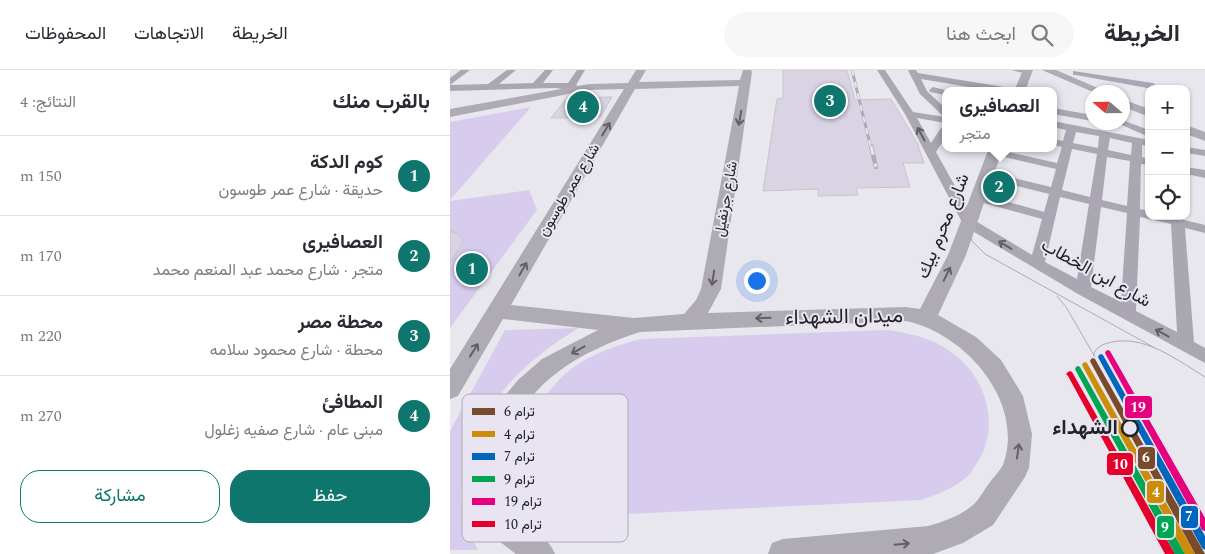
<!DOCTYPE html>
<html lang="ar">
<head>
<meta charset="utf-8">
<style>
  body { margin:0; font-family:Spectral,Vazirmatn,serif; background:#f7f7f7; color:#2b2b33; direction:rtl }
  .controls { position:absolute; right:15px; top:15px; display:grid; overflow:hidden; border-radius:10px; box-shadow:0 1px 4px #0004 }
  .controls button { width:45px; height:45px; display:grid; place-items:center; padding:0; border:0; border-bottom:1px solid #e1e1e2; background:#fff; color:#2b2b33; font:25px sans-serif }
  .compass { position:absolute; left:635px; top:15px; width:45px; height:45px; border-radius:50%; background:#fff; box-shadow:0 1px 4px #0004; rotate:290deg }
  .you { position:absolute; left:306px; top:210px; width:18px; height:18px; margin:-12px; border:4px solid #fff; border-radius:50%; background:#1a73e8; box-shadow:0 0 0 8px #1a73e833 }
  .badge { display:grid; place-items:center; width:32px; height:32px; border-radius:50%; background:#0f766e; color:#fff; font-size:16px; font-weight:700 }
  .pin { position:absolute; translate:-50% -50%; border:2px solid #fff; box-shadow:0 1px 5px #0006 }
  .popup { position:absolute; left:492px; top:17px; width:115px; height:65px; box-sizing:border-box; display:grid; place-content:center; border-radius:10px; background:#fff; filter:drop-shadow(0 1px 4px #0005); font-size:16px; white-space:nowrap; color:#7c7c81 }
  .popup b { font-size:19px; color:#2b2b33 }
  .popup::after { content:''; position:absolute; left:50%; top:100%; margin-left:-10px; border:10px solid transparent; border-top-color:#fff }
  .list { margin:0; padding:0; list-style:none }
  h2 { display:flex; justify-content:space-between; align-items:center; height:65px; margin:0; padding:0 20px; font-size:21px }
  h2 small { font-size:16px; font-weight:400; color:#7c7c81 }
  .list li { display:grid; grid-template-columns:32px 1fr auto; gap:15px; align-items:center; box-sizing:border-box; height:80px; padding:0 20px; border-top:1px solid #e1e1e2 }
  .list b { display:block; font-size:19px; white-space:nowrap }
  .list p { margin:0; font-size:16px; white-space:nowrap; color:#7c7c81 }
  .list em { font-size:16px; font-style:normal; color:#7c7c81 }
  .actions { display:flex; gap:10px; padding:15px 20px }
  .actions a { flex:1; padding:11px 0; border:1px solid #0f766e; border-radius:20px; text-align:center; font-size:18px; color:#0f766e }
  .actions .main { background:#0f766e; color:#fff }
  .icon { flex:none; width:28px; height:28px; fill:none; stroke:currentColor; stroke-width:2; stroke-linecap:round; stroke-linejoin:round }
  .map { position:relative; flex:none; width:755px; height:484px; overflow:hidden; direction:ltr }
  header { display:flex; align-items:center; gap:30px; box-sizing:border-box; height:70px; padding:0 25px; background:#fff; border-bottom:1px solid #e1e1e2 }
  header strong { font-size:24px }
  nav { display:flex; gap:28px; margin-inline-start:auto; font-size:18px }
  .search { width:350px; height:45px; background:#f7f7f7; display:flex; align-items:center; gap:12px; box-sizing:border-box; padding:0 18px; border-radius:28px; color:#7c7c81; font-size:19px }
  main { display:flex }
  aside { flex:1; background:#fff }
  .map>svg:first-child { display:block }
  .green { fill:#d7ccee }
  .building { fill:#d9d3e4; stroke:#c7c5cb }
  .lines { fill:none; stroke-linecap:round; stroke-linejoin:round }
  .minor { fill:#aba7b2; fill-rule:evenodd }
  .major { fill:#aeabb4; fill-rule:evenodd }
  .tram-far1 { stroke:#aeacb2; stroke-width:1 }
  .tram { stroke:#aeacb2; stroke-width:2 }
  .rail-far1-casing { stroke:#aeacb2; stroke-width:3 }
  .rail-casing { stroke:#aeacb2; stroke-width:4.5 }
  .rail-far1 { stroke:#e8e4f1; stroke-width:2; stroke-dasharray:6; stroke-linecap:butt }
  .rail { stroke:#e8e4f1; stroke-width:3; stroke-dasharray:9; stroke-linecap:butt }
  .tram-1-casing { stroke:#e8e4f1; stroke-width:4 }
  .tram-2-casing { stroke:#e8e4f1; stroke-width:4 }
  .tram-3-casing { stroke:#e8e4f1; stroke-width:4 }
  .tram-4-casing { stroke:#e8e4f1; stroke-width:4 }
  .tram-5-casing { stroke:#e8e4f1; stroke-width:4 }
  .tram-6-casing { stroke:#e8e4f1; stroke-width:4 }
  .tram-1 { fill:#7a4b2a; fill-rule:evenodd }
  .tram-2 { fill:#cd8c08; fill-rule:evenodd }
  .tram-3 { fill:#0065bd; fill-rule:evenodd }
  .tram-4 { fill:#00a651; fill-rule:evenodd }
  .tram-5 { fill:#e5007d; fill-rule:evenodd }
  .tram-6 { fill:#e4002b; fill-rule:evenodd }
  .oneway { stroke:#626066 }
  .oneway2 { stroke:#605e65 }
  .stop-dot { fill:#e8e4f1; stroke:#232226; stroke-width:2.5 }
  .labels { text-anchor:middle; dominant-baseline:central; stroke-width:4; stroke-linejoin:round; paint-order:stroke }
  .far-street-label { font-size:15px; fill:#232226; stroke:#e8e4f1 }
  .street-label { font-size:18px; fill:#232226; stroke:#e8e4f1 }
  .near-street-label { font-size:21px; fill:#232226; stroke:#e8e4f1 }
  .near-stop-label { font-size:21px; font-weight:bold; fill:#232226; stroke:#e8e4f1; text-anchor:end }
  .key { fill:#e8e4f1; stroke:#adaab4; stroke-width:1 }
  .key-label { font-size:14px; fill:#232226 }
  .line-badge { stroke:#e8e4f1; stroke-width:2 }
  .badge-label { font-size:14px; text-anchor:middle; font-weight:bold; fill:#fff }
</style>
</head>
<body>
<header>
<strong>الخريطة</strong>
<div class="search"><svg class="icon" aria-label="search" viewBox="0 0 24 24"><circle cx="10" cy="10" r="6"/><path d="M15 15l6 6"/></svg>ابحث هنا</div>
<nav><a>الخريطة</a><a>الاتجاهات</a><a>المحفوظات</a></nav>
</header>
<main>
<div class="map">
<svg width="755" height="484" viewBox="0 0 755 484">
  <rect width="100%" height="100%" fill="#e9e7ee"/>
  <g class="green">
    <path d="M81,37L0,130V52Z"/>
    <path d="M79,120L87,140L0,258V131Z"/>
    <path d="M129,258C63,296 0,365 13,448C16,459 23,470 28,480H0V361L55,260Z"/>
    <path d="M437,260C462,263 484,269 504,284C538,310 550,358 527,393C524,397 522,403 518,406C504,418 489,424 471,430L158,445C140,444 119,445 102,435C54,405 76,345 107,312C129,288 160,277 191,269Z"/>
  </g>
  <g class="building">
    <path d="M333,0H397L405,30L441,29L469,76H468L474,93H453L460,117L406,118L408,125L368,126V119L313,121L327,29L333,28Z"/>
    <path d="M162,27L150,47L101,48L117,28Z"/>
    <path d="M0,161L9,164L12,168L13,172L0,193Z"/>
  </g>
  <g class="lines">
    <g class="minor">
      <path d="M11,0H20L0,15V8Z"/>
      <path d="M57,0H66L49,14L83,13L95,0H103L93,13H118L127,0H135L126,15L132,18L128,21L105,18L0,21V15L38,14Z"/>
      <path d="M427,0H435L463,42L495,47V53L467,48L481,73L491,58L495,57V68L486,82L524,150L582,185L592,149L523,130L521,127L527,123L594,142L599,124L532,107L530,105L536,101L601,117L606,99L541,84L540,82L541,80L545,79L607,93L612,77L603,75V69L613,71L616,60L603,57V51L699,70V76L692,75V87L699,89V95L691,94L690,139L699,141V146H734V150L755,155V163L735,158L744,272L755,278V293L628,224L514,156L455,44ZM626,62L649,66L648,78L623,73ZM660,68L682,73L681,85L658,80ZM622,79L647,84L640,127L612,120ZM657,87L680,91L677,136L652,130ZM610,127L639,134L627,209L595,192ZM651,137L677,143L671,232L641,217ZM690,147L721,154L727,262L686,241Z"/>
      <path d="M458,0H466L468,3L560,18L564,21H543L471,9L477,21L495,38V46L492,45L470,24Z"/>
      <path d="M561,0H579L581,2L577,4Z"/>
      <path d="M623,1L703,13L707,16L703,19L626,5H623Z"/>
      <path d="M483,17L499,21H495V25L480,22L479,20Z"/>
      <path d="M603,38L642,45V51L603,44Z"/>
      <path d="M672,50L699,60V67L665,52H672Z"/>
      <path d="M736,77L755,80V86L736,83Z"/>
      <path d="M736,97L755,100V108L736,104Z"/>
    </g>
    <g class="major">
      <path d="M186,0H196L189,12L290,10L293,0H301L302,2L271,219L258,243L456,237L470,239L498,185L539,78H553L516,185L488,245L526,267L551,290L573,326L582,364L579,398L575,407L543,455L513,473L483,484H318L322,473L333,469L478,456C493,452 510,446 523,435C530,429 535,418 541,411C545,405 552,399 554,392C574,330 514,263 456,251L190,262C162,271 131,284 108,302C78,324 51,363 47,400C46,407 50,419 53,426C56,433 61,444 67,449C81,462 97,464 105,484H66L45,468L27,432L20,402L32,364L47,335L68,310L92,289L148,260L53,249L8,326L0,329V299L174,19L139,20L0,47V39L139,14L178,13ZM289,16L251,219L246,230L234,244L184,248L61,235L185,19Z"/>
      <path d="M573,0H583L575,21H564Z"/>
      <path d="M592,0H606L657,22H643Z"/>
      <path d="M672,29L699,39V47L672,36Z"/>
      <path d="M736,55L755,62V71L736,64Z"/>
    </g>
    <g class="tram-far1">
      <path d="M567,21L576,0"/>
      <path d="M549,78L519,160L522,171L535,184L705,278"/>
      <path d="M607,226L616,237L659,311"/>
      <path d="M643,288C644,279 650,275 658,273C693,263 727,290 755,307"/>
    </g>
    <g class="tram">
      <path d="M659,310L755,483"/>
      <path d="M730,435L755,451"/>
    </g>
    <defs>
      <path id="rail-far1" d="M402,0L421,78"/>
      <path id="rail" d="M421,76L426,97"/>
    </defs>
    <use href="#rail-far1" class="rail-far1-casing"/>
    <use href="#rail" class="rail-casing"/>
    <use href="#rail-far1" class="rail-far1"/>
    <use href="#rail" class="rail"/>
    <defs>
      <path id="tram-1" d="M643,288L645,289L755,484H745L641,293L640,291L641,289Z"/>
      <path id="tram-2" d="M635,292L637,293L745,484H735L633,297L632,295L633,293Z"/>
      <path id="tram-3" d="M651,284L653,285L755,466V480L752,478L649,289L648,287L649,285Z"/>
      <path id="tram-4" d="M628,296L630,297L735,484H725L626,301L625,299L626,297Z"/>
      <path id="tram-5" d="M658,280L660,281L755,448V461L752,460L656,285L655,283L656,281Z"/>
      <path id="tram-6" d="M620,301L622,302L725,484H715L618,306L616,304L618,302Z"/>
    </defs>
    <use href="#tram-1" class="tram-1-casing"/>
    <use href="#tram-2" class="tram-2-casing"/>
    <use href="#tram-3" class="tram-3-casing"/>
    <use href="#tram-4" class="tram-4-casing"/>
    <use href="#tram-5" class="tram-5-casing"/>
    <use href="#tram-6" class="tram-6-casing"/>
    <use href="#tram-1" class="tram-1"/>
    <use href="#tram-2" class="tram-2"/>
    <use href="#tram-3" class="tram-3"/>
    <use href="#tram-4" class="tram-4"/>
    <use href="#tram-5" class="tram-5"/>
    <use href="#tram-6" class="tram-6"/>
  </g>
  <defs><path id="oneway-shaft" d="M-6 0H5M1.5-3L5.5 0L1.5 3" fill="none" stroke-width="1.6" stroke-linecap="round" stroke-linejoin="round" transform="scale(1.25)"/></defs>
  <g class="oneway">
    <use href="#oneway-shaft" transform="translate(290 48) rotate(100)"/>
    <use href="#oneway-shaft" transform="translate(156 59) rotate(-59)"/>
    <use href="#oneway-shaft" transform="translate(73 199) rotate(-60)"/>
    <use href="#oneway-shaft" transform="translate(497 204) rotate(-64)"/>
    <use href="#oneway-shaft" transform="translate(263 208) rotate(99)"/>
    <use href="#oneway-shaft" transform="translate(313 248) rotate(178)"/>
    <use href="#oneway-shaft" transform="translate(24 280) rotate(-58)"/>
    <use href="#oneway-shaft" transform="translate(128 280) rotate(151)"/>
    <use href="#oneway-shaft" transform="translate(568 381) rotate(-82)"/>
    <use href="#oneway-shaft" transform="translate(452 474) rotate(-5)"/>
  </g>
  <g class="oneway2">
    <use href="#oneway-shaft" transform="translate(471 64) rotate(-119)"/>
    <use href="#oneway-shaft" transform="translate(555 175) rotate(-149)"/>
    <use href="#oneway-shaft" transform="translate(712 263) rotate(-151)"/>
  </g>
  <circle class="stop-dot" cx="680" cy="358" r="8"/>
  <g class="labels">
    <g class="far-street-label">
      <text transform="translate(119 120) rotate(-59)">شارع عمر طوسون</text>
      <text transform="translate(276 129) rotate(-80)">شارع جرنفيل</text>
    </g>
    <g class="street-label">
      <text transform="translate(493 156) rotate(-68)">شارع محرم بيك</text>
      <text transform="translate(646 203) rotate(29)">شارع ابن الخطاب</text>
    </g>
    <g class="near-street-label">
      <text transform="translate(394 247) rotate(-1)">ميدان الشهداء</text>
    </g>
    <g class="near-stop-label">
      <text x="668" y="358">الشهداء</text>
    </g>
  </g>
  <rect x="12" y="324" width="166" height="148" rx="8" class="key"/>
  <rect x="22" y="338" width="23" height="7" fill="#7a4b2a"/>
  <rect x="22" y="361" width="23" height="6" fill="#cd8c08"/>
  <rect x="22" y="383" width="23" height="7" fill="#0065bd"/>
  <rect x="22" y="406" width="23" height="6" fill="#00a651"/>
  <rect x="22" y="428" width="23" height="7" fill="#e5007d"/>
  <rect x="22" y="451" width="23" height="6" fill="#e4002b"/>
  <g class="key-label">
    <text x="54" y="346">ترام 6</text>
    <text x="54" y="369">ترام 4</text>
    <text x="54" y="391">ترام 7</text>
    <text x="54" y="414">ترام 9</text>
    <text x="54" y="436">ترام 19</text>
    <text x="54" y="459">ترام 10</text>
  </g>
  <g class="line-badge">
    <rect x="674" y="325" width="29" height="24" rx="5" fill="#e5007d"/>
    <rect x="687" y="376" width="19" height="24" rx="5" fill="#7a4b2a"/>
    <rect x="656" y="382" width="28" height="24" rx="5" fill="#e4002b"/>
    <rect x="696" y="410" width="19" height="24" rx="5" fill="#cd8c08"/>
    <rect x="730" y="435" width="19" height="24" rx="5" fill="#0065bd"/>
    <rect x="706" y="445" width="19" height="24" rx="5" fill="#00a651"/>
  </g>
  <g class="badge-label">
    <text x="688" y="342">19</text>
    <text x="696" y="392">6</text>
    <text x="670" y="399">10</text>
    <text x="706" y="427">4</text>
    <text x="739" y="451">7</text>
    <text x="715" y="462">9</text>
  </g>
</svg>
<div class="controls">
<button>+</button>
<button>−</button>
<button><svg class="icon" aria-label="locate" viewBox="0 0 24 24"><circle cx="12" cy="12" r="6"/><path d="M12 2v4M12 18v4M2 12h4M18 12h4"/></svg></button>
</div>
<svg class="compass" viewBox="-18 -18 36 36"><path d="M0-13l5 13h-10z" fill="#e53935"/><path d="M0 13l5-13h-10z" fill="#7c7c81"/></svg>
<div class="you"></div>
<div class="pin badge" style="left:22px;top:199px">1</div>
<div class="pin badge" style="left:549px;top:117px">2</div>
<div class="popup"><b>العصافيرى</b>متجر</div>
<div class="pin badge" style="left:380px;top:31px">3</div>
<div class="pin badge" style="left:133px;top:37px">4</div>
</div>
<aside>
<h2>بالقرب منك<small>النتائج: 4</small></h2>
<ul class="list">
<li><span class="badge">1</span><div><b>كوم الدكة</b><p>حديقة · شارع عمر طوسون</p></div><em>150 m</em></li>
<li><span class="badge">2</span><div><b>العصافيرى</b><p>متجر · شارع محمد عبد المنعم محمد</p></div><em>170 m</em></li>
<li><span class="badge">3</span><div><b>محطة مصر</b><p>محطة · شارع محمود سلامه</p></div><em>220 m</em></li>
<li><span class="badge">4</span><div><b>المطافئ</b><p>مبنى عام · شارع صفيه زغلول</p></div><em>270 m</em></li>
</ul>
<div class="actions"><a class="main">حفظ</a><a>مشاركة</a></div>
</aside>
</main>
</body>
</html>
